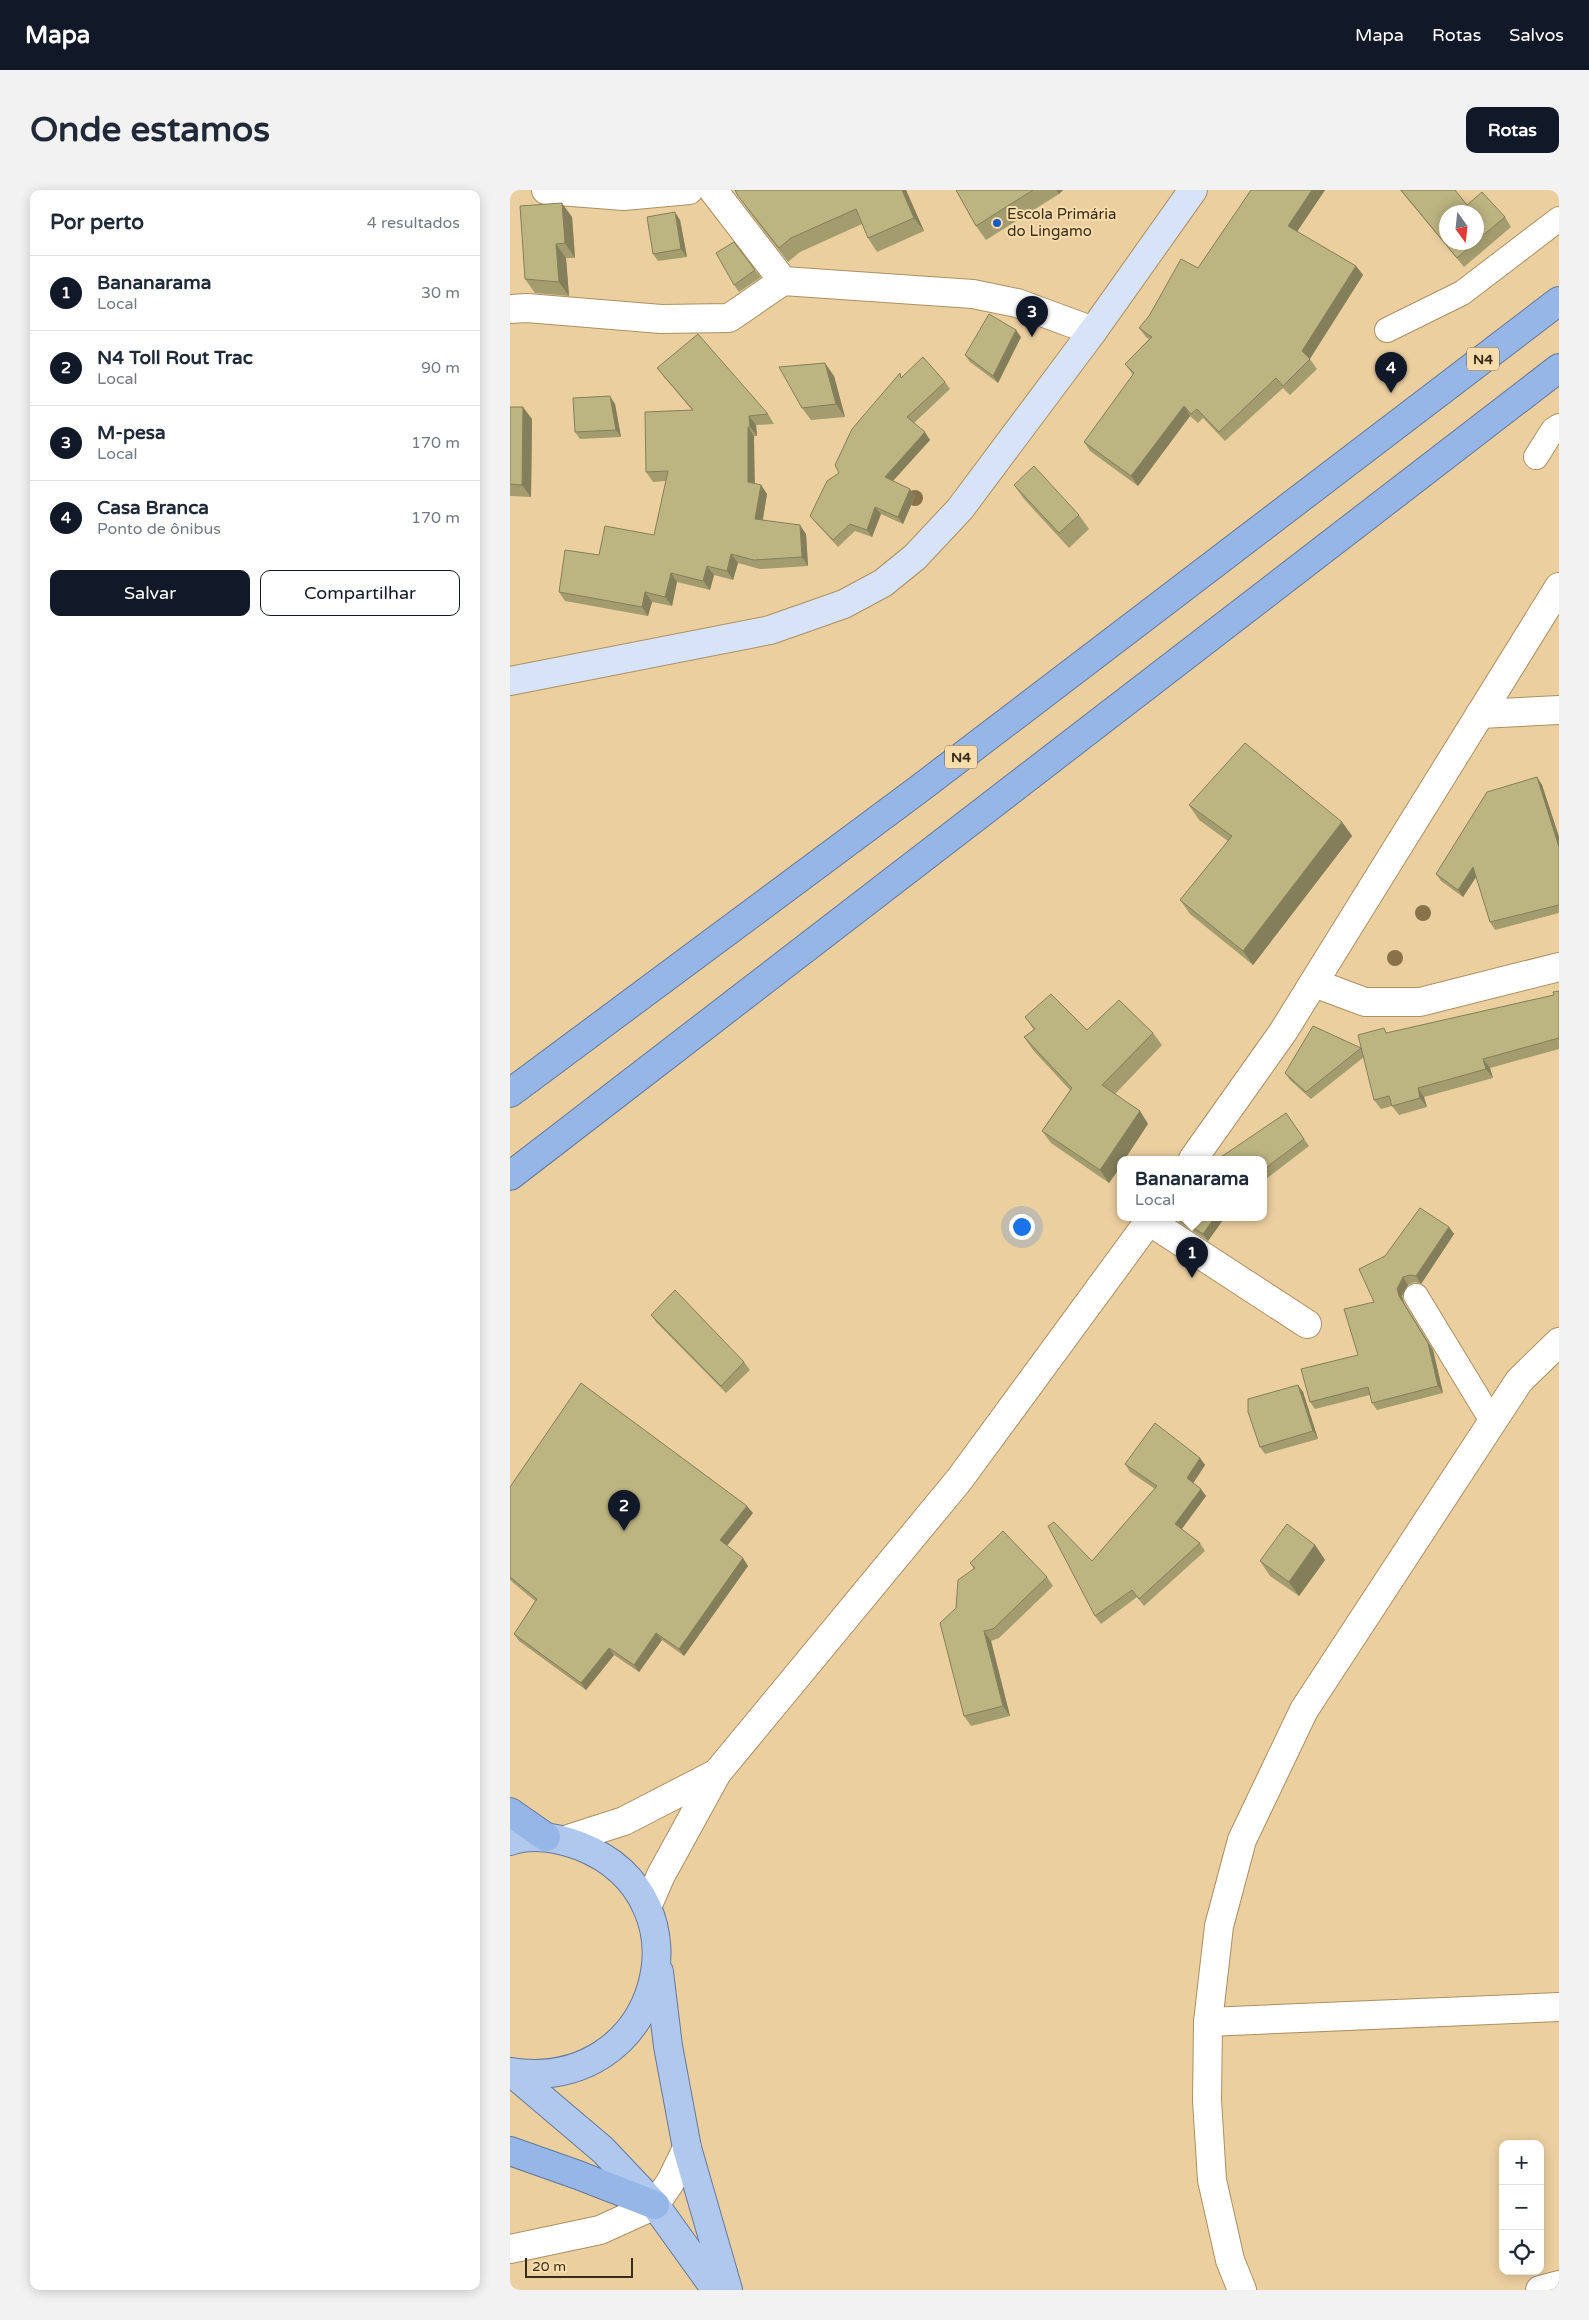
<!DOCTYPE html>
<html lang="pt">
<head>
<meta charset="utf-8">
<style>
  body { margin:0; font-family:"Varela Round",sans-serif; background:#f2f2f3; color:#1f2937 }
  .controls { position:absolute; right:15px; bottom:15px; display:grid; overflow:hidden; border-radius:10px; box-shadow:0 2px 12px #0003 }
  .controls button { width:45px; height:45px; display:grid; place-items:center; padding:0; border:0; border-bottom:1px solid #e0e1e3; background:#fff; color:#1f2937; font:25px sans-serif }
  .compass { position:absolute; left:929px; top:15px; width:45px; height:45px; border-radius:50%; background:#fff; box-shadow:0 2px 12px #0003; rotate:165deg }
  .scale { position:absolute; left:15px; bottom:12px; width:108px; box-sizing:border-box; padding-left:5px; border:2px solid #372c19; border-top:0; font-size:14px; line-height:18px; white-space:nowrap; color:#372c19; -webkit-text-stroke:4px #f9dcac; paint-order:stroke }
  .you { position:absolute; left:511px; top:1036px; width:18px; height:18px; margin:-12px; border:4px solid #fff; border-radius:50%; background:#1a73e8; box-shadow:0 0 0 8px #1a73e833 }
  .badge { display:grid; place-items:center; width:32px; height:32px; border-radius:50%; background:#111827; color:#fff; font-size:16px; font-weight:700 }
  .pin { position:absolute; translate:-50% -41px; filter:drop-shadow(0 1px 2px #0008) }
  .pin::after { content:''; position:absolute; top:26px; width:18px; height:15px; background:inherit; clip-path:polygon(0 0,100% 0,50% 100%) }
  .popup { position:absolute; left:607px; top:966px; width:150px; height:65px; box-sizing:border-box; display:grid; place-content:center; border-radius:10px; background:#fff; filter:drop-shadow(0 1px 4px #0005); font-size:16px; white-space:nowrap; color:#747a83 }
  .popup b { font-size:19px; color:#1f2937 }
  .popup::after { content:''; position:absolute; left:50%; top:100%; margin-left:-10px; border:10px solid transparent; border-top-color:#fff }
  .list { margin:0; padding:0; list-style:none }
  h2 { display:flex; justify-content:space-between; align-items:center; height:65px; margin:0; padding:0 20px; font-size:21px }
  h2 small { font-size:16px; font-weight:400; color:#747a83 }
  .list li { display:grid; grid-template-columns:32px 1fr auto; gap:15px; align-items:center; box-sizing:border-box; height:75px; padding:0 20px; border-top:1px solid #e0e1e3 }
  .list b { display:block; font-size:19px; white-space:nowrap }
  .list p { margin:0; font-size:16px; white-space:nowrap; color:#747a83 }
  .list em { font-size:16px; font-style:normal; color:#747a83 }
  .actions { display:flex; gap:10px; padding:15px 20px }
  .actions a { flex:1; padding:11px 0; border:1px solid #111827; border-radius:10px; text-align:center; font-size:18px; color:#111827 }
  .actions .main { background:#111827; color:#fff }
  .icon { flex:none; width:28px; height:28px; fill:none; stroke:currentColor; stroke-width:2; stroke-linecap:round; stroke-linejoin:round }
  .map { position:relative; flex:none; width:1049px; height:2100px; overflow:hidden; border-radius:10px }
  header { display:flex; align-items:center; gap:30px; box-sizing:border-box; height:70px; padding:0 25px; background:#111827; color:#fff }
  header strong { font-size:24px }
  nav { display:flex; gap:28px; margin-inline-start:auto; font-size:18px }
  .intro { display:flex; align-items:center; justify-content:space-between; box-sizing:border-box; height:120px; padding:0 30px }
  h1 { margin:0; font-size:35px }
  .button { padding:12px 22px; border-radius:10px; background:#111827; color:#fff; font-size:18px; font-weight:700 }
  main { display:flex; gap:30px; padding:0 30px }
  aside { flex:1; background:#fff; border-radius:10px; box-shadow:0 2px 12px #0003 }
  .map>svg:first-child { display:block }
  .lines { fill:none; stroke-linecap:round; stroke-linejoin:round }
  .pedestrian-casing { stroke:#ac9063; stroke-width:26 }
  .minor-casing { stroke:#ac9063; stroke-width:30 }
  .secondary-casing { stroke:#ac9063; stroke-width:30 }
  .primary-casing { stroke:#63799c; stroke-width:30 }
  .trunk-casing { stroke:#63799c; stroke-width:30 }
  .pedestrian { stroke:#fff; stroke-width:24 }
  .minor { stroke:#fff; stroke-width:28 }
  .secondary { stroke:#d7e3f7; stroke-width:28 }
  .primary { stroke:#b0c8ee; stroke-width:28 }
  .trunk { stroke:#96b6e8; stroke-width:28 }
  .tree { fill:#89724a }
  .wall { fill:#a39c6f; fill-rule:evenodd }
  .shaded-wall { fill:#847f5a }
  .building { fill:#bdb581; stroke:#847f5a }
  .poi-dot { fill:#195bc6; stroke:#f9dcac; stroke-width:2 }
  .labels { text-anchor:middle; dominant-baseline:central; stroke-width:4; stroke-linejoin:round; paint-order:stroke }
  .shield { fill:#f9dcac; stroke:#716145; stroke-width:1 }
  .shield-label { font-size:14px; font-weight:bold; fill:#372c19 }
  .poi-label { font-size:15px; fill:#372c19; stroke:#f9dcac; text-anchor:start }
</style>
</head>
<body>
<header>
<strong>Mapa</strong>
<nav><a>Mapa</a><a>Rotas</a><a>Salvos</a></nav>
</header>
<div class="intro"><h1>Onde estamos</h1><a class="button">Rotas</a></div>
<main>
<aside>
<h2>Por perto<small>4 resultados</small></h2>
<ul class="list">
<li><span class="badge">1</span><div><b>Bananarama</b><p>Local</p></div><em>30 m</em></li>
<li><span class="badge">2</span><div><b>N4 Toll Rout Trac</b><p>Local</p></div><em>90 m</em></li>
<li><span class="badge">3</span><div><b>M-pesa</b><p>Local</p></div><em>170 m</em></li>
<li><span class="badge">4</span><div><b>Casa Branca</b><p>Ponto de ônibus</p></div><em>170 m</em></li>
</ul>
<div class="actions"><a class="main">Salvar</a><a>Compartilhar</a></div>
</aside>
<div class="map">
<svg width="1049" height="2100" viewBox="0 0 1049 2100">
  <rect width="100%" height="100%" fill="#eccf9f"/>
  <g class="lines">
    <defs>
      <g id="pedestrian">
        <path d="M877,140L952,103L1049,29"/>
        <path d="M1026,267L1043,240L1049,236"/>
        <path d="M906,1106L982,1231"/>
      </g>
      <g id="minor">
        <path d="M36,0L114,6L179,0"/>
        <path d="M203,0L273,91"/>
        <path d="M0,119L17,118L151,129L219,128L273,91L463,104L507,113L583,141"/>
        <path d="M970,524L1049,520"/>
        <path d="M804,793L855,812H910L1049,777"/>
        <path d="M683,969L773,842L1049,397"/>
        <path d="M639,1031L797,1134"/>
        <path d="M55,1650L114,1631L207,1583"/>
        <path d="M137,1717L151,1685L207,1583L449,1290L642,1027"/>
        <path d="M698,1832L1049,1817"/>
        <path d="M0,2059L90,2040L145,2015L161,1991L177,1958"/>
        <path d="M732,2100L720,2070L702,1990L697,1910L698,1832L709,1736L732,1650L794,1520L1009,1191L1049,1152"/>
        <path d="M1030,2100L1049,2095"/>
      </g>
      <path id="secondary" d="M0,491L260,440L334,414L373,393L405,367L450,319L583,141L683,0"/>
      <g id="primary">
        <path d="M0,1651C22,1643 49,1648 70,1656C204,1709 150,1905 0,1882"/>
        <path d="M149,1782L158,1856L177,1958L218,2100"/>
        <path d="M1,1882L93,1960L145,2015L206,2100"/>
      </g>
      <g id="trunk">
        <path d="M0,903L409,599L1049,111"/>
        <path d="M0,986L1049,178"/>
        <path d="M0,1622L36,1647"/>
        <path d="M0,1961L68,1985L145,2015"/>
      </g>
    </defs>
    <use href="#pedestrian" class="pedestrian-casing"/>
    <use href="#minor" class="minor-casing"/>
    <use href="#secondary" class="secondary-casing"/>
    <use href="#primary" class="primary-casing"/>
    <use href="#trunk" class="trunk-casing"/>
    <use href="#pedestrian" class="pedestrian"/>
    <use href="#minor" class="minor"/>
    <use href="#secondary" class="secondary"/>
    <use href="#primary" class="primary"/>
    <use href="#trunk" class="trunk"/>
  </g>
  <g class="tree">
    <circle cx="405" cy="308" r="8"/>
    <circle cx="913" cy="723" r="8"/>
    <circle cx="885" cy="768" r="8"/>
  </g>
  <g class="wall">
    <path d="M225,0H396L414,41L367,62L358,48L352,34L290,62L278,72L238,20Z"/>
    <path d="M446,0H553L549,4L476,50L466,36Z"/>
    <path d="M741,0H815L787,42L846,76L853,85L800,169L807,179L780,205L773,198L715,251L693,228L688,233L680,226L628,296L580,261L574,252L623,185L615,174L639,149L636,147L629,138L688,78Z"/>
    <path d="M890,0H945L957,15L995,27L1001,37L954,77ZM966,22V52H936Z"/>
    <path d="M62,27L65,68H56L59,106L25,103L15,89Z"/>
    <path d="M170,30L177,67L148,71L143,64Z"/>
    <path d="M245,80L251,87L229,102L224,95Z"/>
    <path d="M511,147L488,193L460,172L455,165Z"/>
    <path d="M147,178L258,224L264,234L246,235L247,246H244V294L251,295L257,304L253,330L296,344L298,376L250,379L228,373L223,390L204,385L200,400L167,392L162,416L142,412L138,426L55,411L49,402L89,365L144,345L156,291L143,292L136,282L182,220L154,187Z"/>
    <path d="M324,186L335,227L301,230L292,218Z"/>
    <path d="M392,187L435,192L440,199L404,233L420,250L383,291L405,306L393,334L371,324L362,347L345,341L328,357L306,333L300,326Z"/>
    <path d="M105,214L111,247L70,249L65,242Z"/>
    <path d="M0,217L22,229L21,307L0,306Z"/>
    <path d="M504,295L569,325L579,339L559,358L514,309Z"/>
    <path d="M1027,587L1032,595L1049,647V723L985,740L980,732L966,687L953,707L931,691L926,684Z"/>
    <path d="M679,615L832,632L842,646L743,775L680,724L670,710L718,651L689,630Z"/>
    <path d="M1049,801V859L980,878L983,888L914,907L917,917L889,925L882,916L871,919L864,910L854,867L801,909L780,890L775,883L851,858L877,843L1044,805Z"/>
    <path d="M515,827L577,840L643,843L652,855L605,904L630,921L638,934L611,969V976L599,993L541,953L532,941L560,900L523,860L514,847L524,840Z"/>
    <path d="M776,923L799,956L756,989L753,985V969Z"/>
    <path d="M665,1027H715L698,1051L669,1032Z"/>
    <path d="M939,1037L944,1044L911,1094L905,1092L898,1095L892,1106L894,1113L923,1160L933,1203L867,1220L862,1213L860,1205L805,1219L800,1212L848,1165L864,1112L875,1066Z"/>
    <path d="M141,1125L234,1172L240,1180L216,1203L146,1132Z"/>
    <path d="M788,1195L793,1202L808,1249L755,1264L750,1257Z"/>
    <path d="M690,1268L695,1275L683,1293L696,1306L672,1339L690,1353L695,1361L634,1416L627,1407L591,1434L585,1426L582,1371L645,1299L620,1282L615,1274Z"/>
    <path d="M0,1297L243,1323L217,1356L238,1376L174,1466L152,1450L129,1482L104,1465L76,1500L9,1451L4,1444L25,1411L0,1390Z"/>
    <path d="M805,1355L815,1370L789,1406L760,1386L750,1371Z"/>
    <path d="M460,1373L537,1387L543,1396L489,1448L481,1451L500,1526L461,1536L454,1526L446,1418L464,1379Z"/>
  </g>
  <g class="shaded-wall">
    <path d="M392,0H396L414,41L404,28Z"/>
    <path d="M546,0H553L549,4Z"/>
    <path d="M802,0H815L784,46L778,36Z"/>
    <path d="M52,13L62,27L65,68L55,53Z"/>
    <path d="M165,22L170,30L177,67L171,59Z"/>
    <path d="M46,54L56,68L59,106L49,92Z"/>
    <path d="M846,76L853,85L799,170L792,161Z"/>
    <path d="M506,140L511,147L488,193L483,186Z"/>
    <path d="M315,173L324,186L335,227L326,214Z"/>
    <path d="M100,206L105,214L111,247L106,240Z"/>
    <path d="M674,216L680,226L628,296L621,286Z"/>
    <path d="M13,217L22,229L21,307L12,295Z"/>
    <path d="M239,226L246,235L247,246L240,237Z"/>
    <path d="M238,237L244,246L245,302L238,292Z"/>
    <path d="M415,242L420,250L380,294L375,287Z"/>
    <path d="M251,295L257,304L251,338L245,329Z"/>
    <path d="M400,299L405,306L393,334L388,327Z"/>
    <path d="M365,317L371,324L362,347L357,340Z"/>
    <path d="M290,335L296,344L298,376L292,367Z"/>
    <path d="M221,364L228,373L223,390L217,381Z"/>
    <path d="M197,376L204,385L200,400L193,391Z"/>
    <path d="M161,383L167,392L162,416L155,407Z"/>
    <path d="M135,402L142,412L138,426L132,417Z"/>
    <path d="M1027,587L1032,595L1049,647V657Z"/>
    <path d="M832,632L842,646L743,775L733,761Z"/>
    <path d="M963,677L968,684L953,707L948,700Z"/>
    <path d="M973,869L980,878L983,888L976,879Z"/>
    <path d="M908,898L914,907L917,917L910,908Z"/>
    <path d="M630,921L638,934L615,969H611V976L599,993L590,980Z"/>
    <path d="M705,1027H715L698,1051L693,1044Z"/>
    <path d="M939,1037L944,1044L911,1094L906,1086Z"/>
    <path d="M893,1087L898,1095L892,1106L894,1113L923,1160L933,1203L928,1196L889,1106L887,1099Z"/>
    <path d="M788,1195L793,1202L808,1249L803,1241Z"/>
    <path d="M690,1268L695,1275L682,1295L677,1288Z"/>
    <path d="M691,1299L696,1306L670,1341L665,1334Z"/>
    <path d="M237,1316L243,1323L215,1358L210,1350Z"/>
    <path d="M805,1355L815,1370L789,1406L779,1392Z"/>
    <path d="M233,1368L238,1376L174,1466L169,1459Z"/>
    <path d="M474,1441L481,1451L500,1526L493,1516Z"/>
    <path d="M146,1443L152,1450L129,1482L124,1475Z"/>
    <path d="M99,1458L104,1465L76,1500L71,1493Z"/>
  </g>
  <g class="building">
    <path d="M225,0H392L404,28L358,48L346,19L281,48L269,58L228,6Z"/>
    <path d="M446,0H523L466,36Z"/>
    <path d="M741,0H802L778,36L846,76L792,161L800,169L773,196L766,188L709,242L687,219L681,224L674,216L621,286L574,252L624,183L615,174L642,147L629,138L639,126L671,69L688,78Z"/>
    <path d="M891,0H945L957,15L972,2L995,27L966,51V22H936V52H965L947,68Z"/>
    <path d="M52,13L55,53L46,54L49,92L15,89L10,16Z"/>
    <path d="M165,22L171,59L143,64L137,27Z"/>
    <path d="M224,52L245,80L224,95L206,63Z"/>
    <path d="M479,124L506,140L483,186L455,165Z"/>
    <path d="M188,144L258,224L239,226L240,237H238V292L251,295L245,329L290,335L292,367L244,370L221,364L217,381L197,376L193,391L161,383L155,407L135,402L132,417L49,402L55,360L89,365L95,336L144,345L158,281L136,282L135,222L183,220L147,178Z"/>
    <path d="M413,167L435,192L397,227L415,242L375,287L400,299L388,327L365,317L357,340L340,334L323,350L300,326L317,291L329,283L325,275L342,239L390,183L391,188Z"/>
    <path d="M315,173L326,214L292,218L269,177Z"/>
    <path d="M100,206L106,240L65,242L63,208Z"/>
    <path d="M0,217H13L12,295L0,294Z"/>
    <path d="M524,276L569,325L549,343L504,295Z"/>
    <path d="M735,553L832,632L733,761L670,710L722,646L679,615Z"/>
    <path d="M1027,587L1049,657V715L980,732L963,677L948,700L926,684L977,602Z"/>
    <path d="M1049,801V848L973,869L976,879L908,898L910,908L882,916L879,906L864,910L848,845L874,838L876,843L1044,805L1043,802Z"/>
    <path d="M541,804L577,840L609,810L643,843L592,895L630,921L590,980L532,941L562,898L514,847L525,839L515,827Z"/>
    <path d="M803,836L851,858L796,902L775,883Z"/>
    <path d="M776,923L794,949L753,980V969H708Z"/>
    <path d="M910,1018L939,1037L906,1086L900,1085L893,1087L887,1099L889,1106L918,1153L928,1196L862,1213L858,1197L800,1212L791,1179L848,1165L834,1119L864,1112L849,1079L875,1066Z"/>
    <path d="M667,1027H705L693,1044Z"/>
    <path d="M165,1100L234,1172L211,1196L141,1125Z"/>
    <path d="M71,1193L237,1316L210,1350L233,1368L169,1459L146,1443L124,1475L99,1458L71,1493L4,1444L27,1409L0,1387V1297Z"/>
    <path d="M788,1195L803,1241L750,1257L738,1222V1209Z"/>
    <path d="M645,1233L690,1268L677,1288L691,1299L665,1334L690,1353L629,1409L622,1400L585,1426L538,1336L544,1332L582,1371L647,1296L615,1274Z"/>
    <path d="M777,1334L805,1355L779,1392L750,1371Z"/>
    <path d="M493,1341L537,1387L483,1439L474,1441L493,1516L454,1526L430,1433L446,1418L448,1390L465,1378L460,1373Z"/>
  </g>
  <circle class="poi-dot" cx="487" cy="33" r="5"/>
  <g class="labels">
    <g class="shield">
      <rect x="957" y="157.5" width="32" height="23" rx="4"/>
      <rect x="435" y="555.5" width="32" height="23" rx="4"/>
    </g>
    <g class="shield-label">
      <text x="973" y="169">N4</text>
      <text x="451" y="567">N4</text>
    </g>
    <g class="poi-label">
      <text x="497" y="24">Escola Primária<tspan x="497" dy="17">do Lingamo</tspan></text>
    </g>
  </g>
</svg>
<div class="controls">
<button>+</button>
<button>−</button>
<button><svg class="icon" aria-label="locate" viewBox="0 0 24 24"><circle cx="12" cy="12" r="6"/><path d="M12 2v4M12 18v4M2 12h4M18 12h4"/></svg></button>
</div>
<svg class="compass" viewBox="-18 -18 36 36"><path d="M0-13l5 13h-10z" fill="#e53935"/><path d="M0 13l5-13h-10z" fill="#747a83"/></svg>
<div class="scale">20 m</div>
<div class="you"></div>
<div class="pin badge" style="left:682px;top:1088px">1</div>
<div class="popup"><b>Bananarama</b>Local</div>
<div class="pin badge" style="left:114px;top:1341px">2</div>
<div class="pin badge" style="left:522px;top:147px">3</div>
<div class="pin badge" style="left:881px;top:203px">4</div>
</div>
</main>
</body>
</html>
